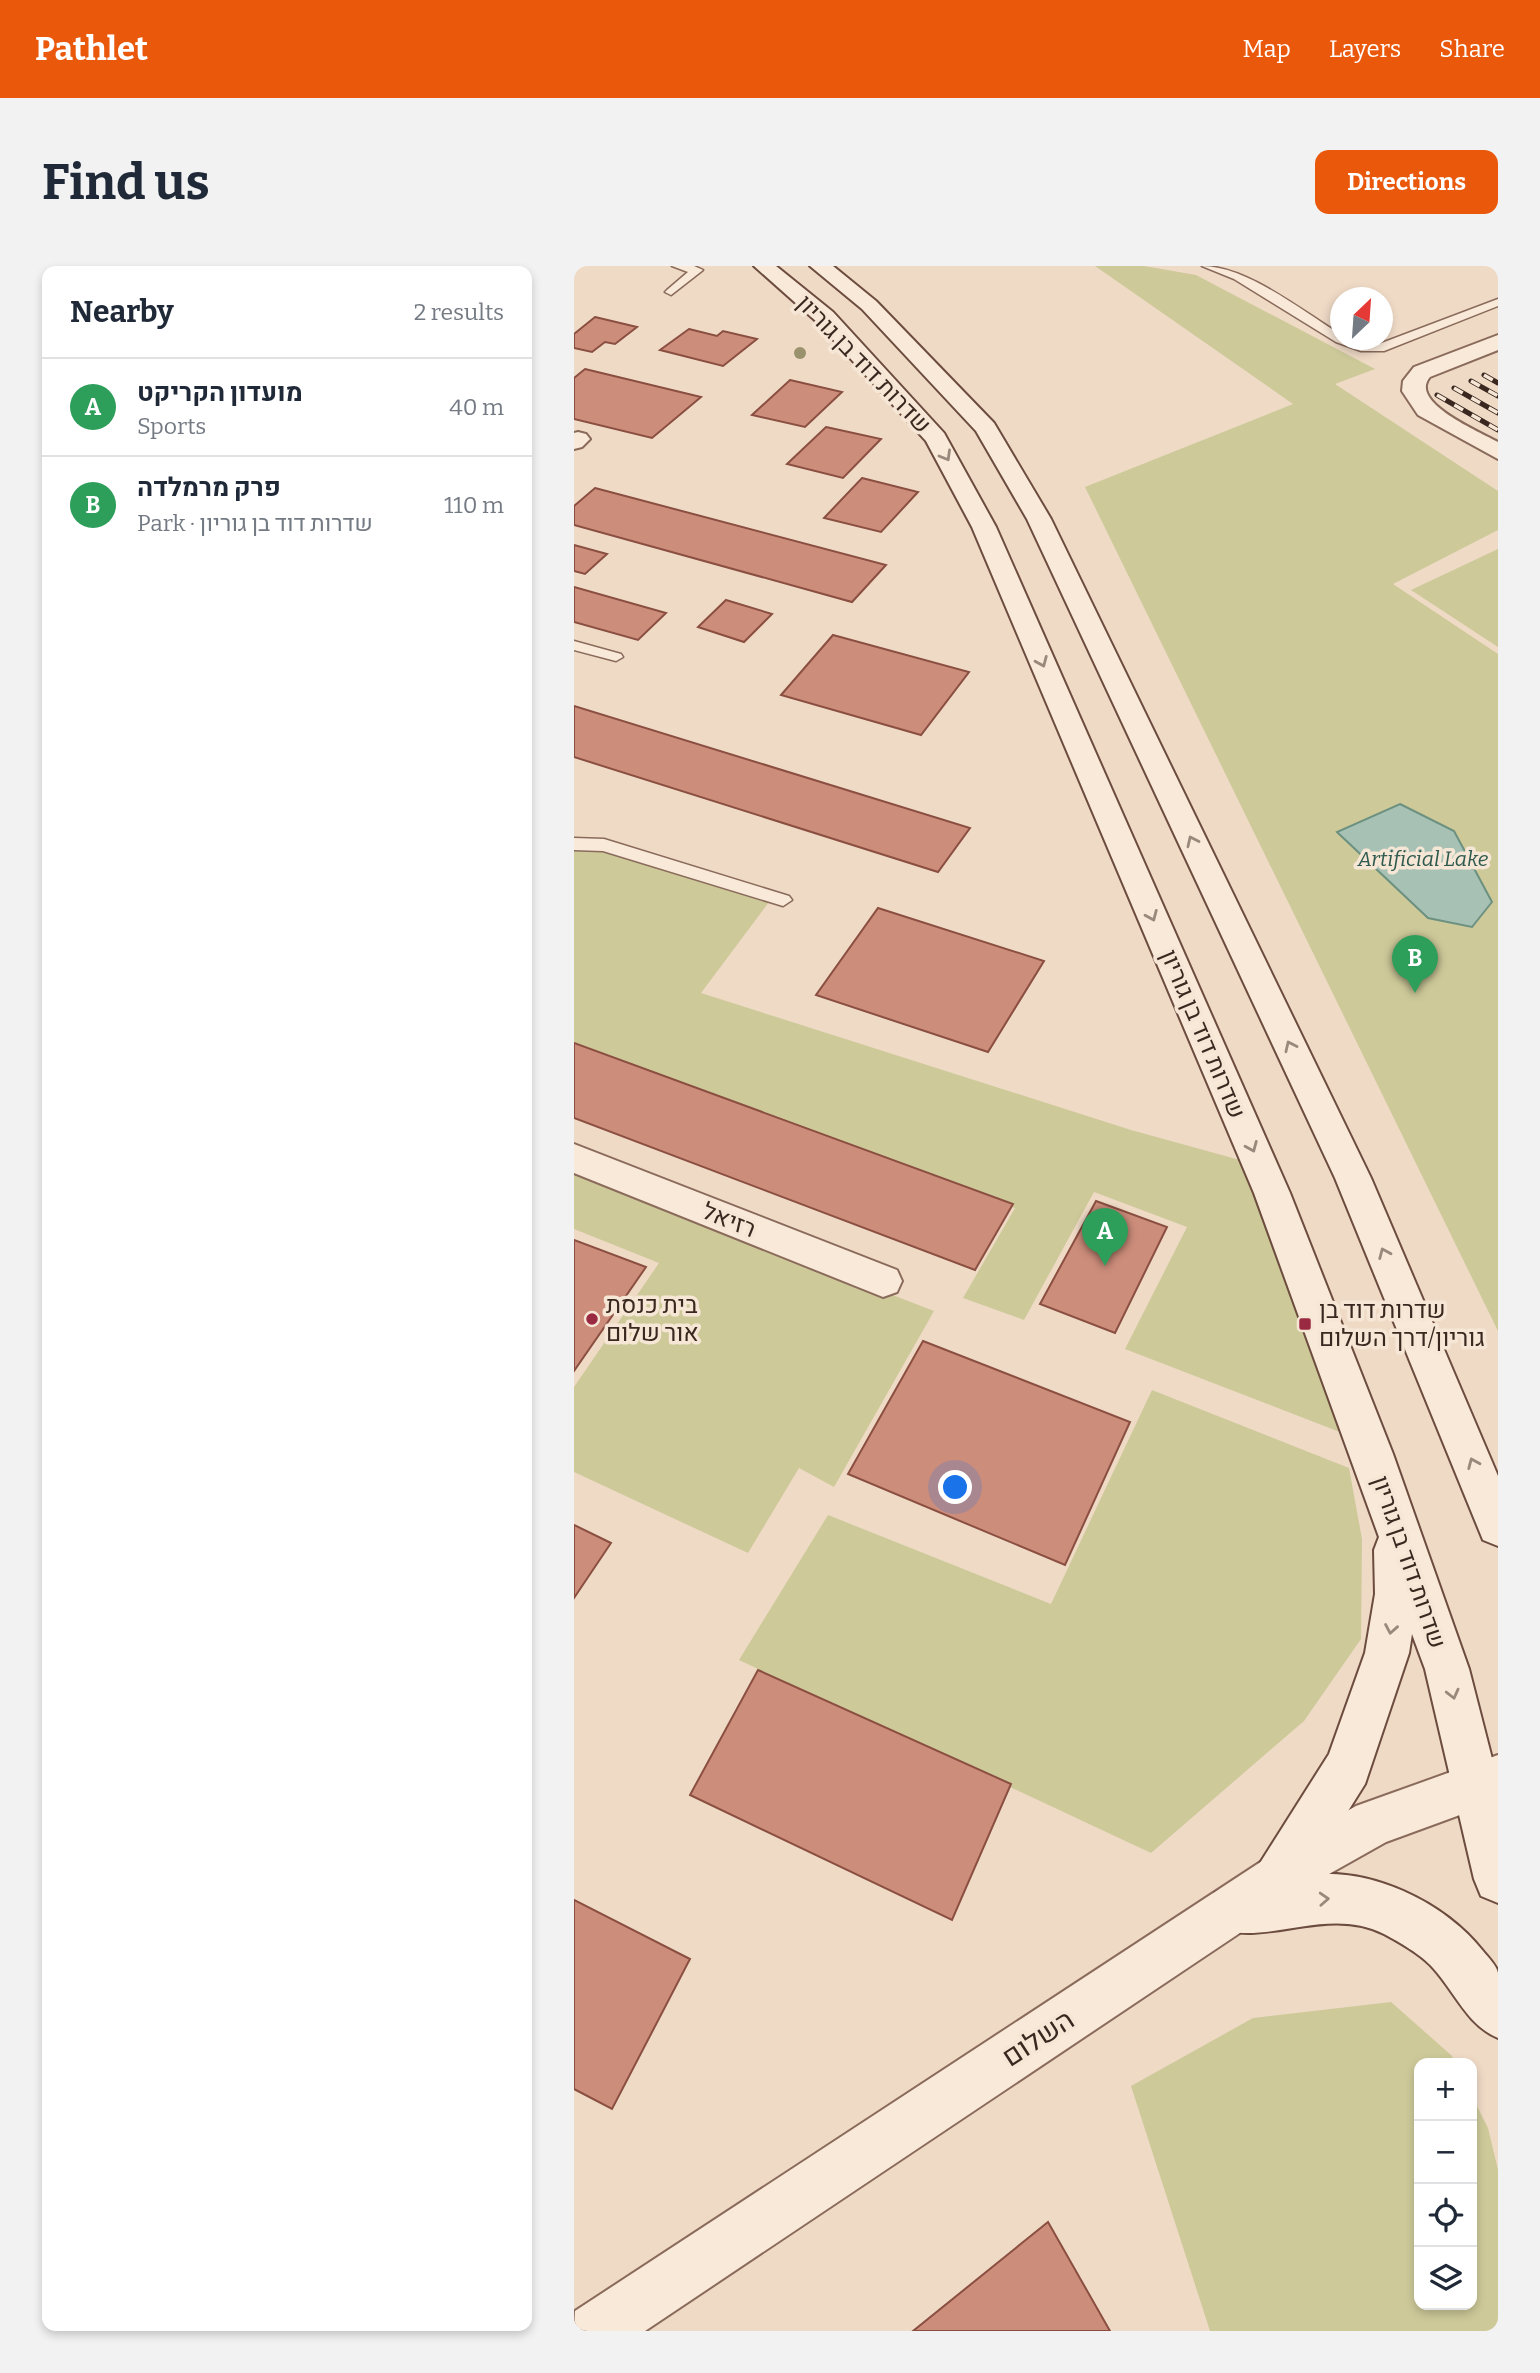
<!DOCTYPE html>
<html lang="en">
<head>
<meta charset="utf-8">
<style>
  body { margin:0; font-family:Bitter,Heebo,serif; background:#f2f2f3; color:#1f2937 }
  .controls { position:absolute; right:21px; bottom:21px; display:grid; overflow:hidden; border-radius:14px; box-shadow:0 4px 10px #0003 }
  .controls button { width:63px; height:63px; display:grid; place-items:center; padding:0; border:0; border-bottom:2px solid #e0e1e3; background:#fff; color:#1f2937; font:35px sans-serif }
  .compass { position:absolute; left:756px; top:21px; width:63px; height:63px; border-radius:50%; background:#fff; box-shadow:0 4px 10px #0003; rotate:25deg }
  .you { position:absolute; left:382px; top:1222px; width:24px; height:24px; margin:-18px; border:5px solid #fff; border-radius:50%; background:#1a73e8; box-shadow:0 0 0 10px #1a73e833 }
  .badge { display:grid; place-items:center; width:46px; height:46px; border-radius:50%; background:#ea580c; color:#fff; font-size:23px; font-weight:700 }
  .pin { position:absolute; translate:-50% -58px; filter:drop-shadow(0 2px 4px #0008) }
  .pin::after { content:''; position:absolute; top:37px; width:24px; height:21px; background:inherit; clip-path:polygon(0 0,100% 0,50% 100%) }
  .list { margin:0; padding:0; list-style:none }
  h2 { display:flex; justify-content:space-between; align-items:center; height:91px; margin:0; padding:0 28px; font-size:30px }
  h2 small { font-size:23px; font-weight:400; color:#747a83 }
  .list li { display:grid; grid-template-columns:46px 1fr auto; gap:21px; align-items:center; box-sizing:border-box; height:98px; padding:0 28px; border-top:2px solid #e0e1e3 }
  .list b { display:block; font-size:26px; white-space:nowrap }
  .list p { margin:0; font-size:23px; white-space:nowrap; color:#747a83 }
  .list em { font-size:23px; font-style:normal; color:#747a83 }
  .icon { flex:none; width:38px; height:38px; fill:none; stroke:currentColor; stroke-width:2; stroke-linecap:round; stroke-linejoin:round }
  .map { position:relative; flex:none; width:924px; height:2065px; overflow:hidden; border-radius:14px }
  header { display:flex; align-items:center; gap:42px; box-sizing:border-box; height:98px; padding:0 35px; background:#ea580c; color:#fff }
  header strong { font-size:33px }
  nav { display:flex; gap:38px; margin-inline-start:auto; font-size:24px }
  .intro { display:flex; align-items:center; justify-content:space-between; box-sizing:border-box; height:168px; padding:0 42px }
  h1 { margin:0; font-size:49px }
  .button { padding:18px 32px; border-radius:14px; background:#ea580c; color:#fff; font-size:24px; font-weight:700 }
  main { display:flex; gap:42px; padding:0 42px }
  aside { flex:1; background:#fff; border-radius:14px; box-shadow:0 4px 10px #0003 }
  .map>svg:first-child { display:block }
  .green { fill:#cdc999 }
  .water { fill:#a7c2b5; stroke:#6d9181; stroke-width:2 }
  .building { fill:#cd8d7b; stroke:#8a4f41; stroke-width:2 }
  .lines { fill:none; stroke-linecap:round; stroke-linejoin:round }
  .service-casing { stroke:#8a6b5b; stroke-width:3 }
  .minor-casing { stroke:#8a6b5b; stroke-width:4 }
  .tertiary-casing { stroke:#8a6b5b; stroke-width:4 }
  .secondary-casing { stroke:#6c4c3e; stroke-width:4 }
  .service { fill:#f9e9d9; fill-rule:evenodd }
  .minor { fill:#f9e9d9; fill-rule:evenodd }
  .tertiary { fill:#f9e9d9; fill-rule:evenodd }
  .secondary { fill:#f9e9d9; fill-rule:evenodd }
  .rail-casing { stroke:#3a271f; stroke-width:5 }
  .rail { stroke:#f6e6d5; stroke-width:3.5; stroke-dasharray:10; stroke-linecap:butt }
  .tree { fill:#9a926d }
  .oneway { stroke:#9a887c }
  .poi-dot { fill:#9a2a41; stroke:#f6e6d5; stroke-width:2.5 }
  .labels { text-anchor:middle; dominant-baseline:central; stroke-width:7; stroke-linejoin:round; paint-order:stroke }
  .far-water-label { font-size:21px; font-style:italic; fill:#2e5a4f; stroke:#f6e6d5 }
  .street-label { font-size:24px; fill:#3a271f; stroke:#f6e6d5 }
  .poi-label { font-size:24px; fill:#3a271f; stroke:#f6e6d5; text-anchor:start }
  .near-street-label { font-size:28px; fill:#3a271f; stroke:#f6e6d5 }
</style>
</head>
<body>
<header>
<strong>Pathlet</strong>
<nav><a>Map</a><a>Layers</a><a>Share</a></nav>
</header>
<div class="intro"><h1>Find us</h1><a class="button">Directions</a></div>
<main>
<aside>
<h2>Nearby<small>2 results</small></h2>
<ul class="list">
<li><span class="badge" style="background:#2e9e5b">A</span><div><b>מועדון הקריקט</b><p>Sports</p></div><em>40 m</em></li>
<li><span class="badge" style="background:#2e9e5b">B</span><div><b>פרק מרמלדה</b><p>Park · שדרות דוד בן גוריון</p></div><em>110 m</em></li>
</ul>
</aside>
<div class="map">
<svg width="924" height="2065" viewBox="0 0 924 2065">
  <rect width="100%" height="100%" fill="#efdac6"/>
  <g class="green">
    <path d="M521,0H570L622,9L801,103L761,118L924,225V264L819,318L924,388V1065L511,221L719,138Z"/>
    <path d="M924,283V381L837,324Z"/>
    <path d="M0,573L195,636L127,727L557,864L673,896L771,1168L551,1083L613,961L520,926L450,1054L389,1032L441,942L0,776Z"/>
    <path d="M0,906L360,1045L260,1221L225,1202L174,1287L0,1206V1121L85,997L0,963Z"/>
    <path d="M578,1124L775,1202L788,1273L787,1373L730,1455L577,1587L165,1394L254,1249L477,1338Z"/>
    <path d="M817,1736L877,1789L882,1797H845V2039H898V1830L914,1862L924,1904V2065H636L557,1820L679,1752Z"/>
  </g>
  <path class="water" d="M826,538L880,565L918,636L898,661L854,652L763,566Z"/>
  <g class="building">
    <path d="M21,51L63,61L41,78L31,76L18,86L0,82V68Z"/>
    <path d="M115,63L143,70L149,65L183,73L149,100L86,84Z"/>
    <path d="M11,103L127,131L78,172L0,153V112Z"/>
    <path d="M216,114L268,126L231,161L178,149Z"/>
    <path d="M252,161L307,173L269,212L213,198Z"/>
    <path d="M288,212L344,226L307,266L250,252Z"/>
    <path d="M21,222L312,299L278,336L0,259V240Z"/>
    <path d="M0,279L33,288L11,308L0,305Z"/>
    <path d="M0,321L92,347L64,374L0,356Z"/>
    <path d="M152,334L198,348L170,376L124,361Z"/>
    <path d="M259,369L395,406L347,469L207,429Z"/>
    <path d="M0,440L396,562L364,606L0,491Z"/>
    <path d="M304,642L470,695L414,786L242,729Z"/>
    <path d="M0,777L439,938L401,1004L0,852Z"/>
    <path d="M522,935L593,961L541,1067L466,1038Z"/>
    <path d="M0,974L72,1001L0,1105Z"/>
    <path d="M349,1075L556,1156L491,1299L274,1208Z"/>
    <path d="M0,1259L37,1277L0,1332Z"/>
    <path d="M184,1404L437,1518L378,1654L116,1529Z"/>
    <path d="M0,1634L116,1693L38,1843L0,1823Z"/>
    <path d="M474,1956L536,2065H339Z"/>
  </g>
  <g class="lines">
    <defs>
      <g id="service">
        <path d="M98,0H120L129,4L97,29L91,26L93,24L114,6Z"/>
        <path d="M628,0C673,0 728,45 766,68V74L805,78L924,33V40L810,85H787L762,76L660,13Z"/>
        <path d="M0,375L47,388L49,391L42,395L0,384Z"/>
        <path d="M0,572L30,573L215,630L218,634L209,640L29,585L0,584Z"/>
      </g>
      <g id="minor">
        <path d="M924,69V84L856,111C834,136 906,166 924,176V193L844,149L828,125L829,115L840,101Z"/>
        <path d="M4,166L12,168L16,173L8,181L0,183V167Z"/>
        <path d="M0,878L323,1004L328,1015L323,1026L309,1031L0,907Z"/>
      </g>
      <path id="tertiary" d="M924,1489V1535L812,1576L748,1612L71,2065H0L1,2045L714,1578L782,1540Z"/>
      <g id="secondary">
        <path d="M180,0H202L259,46L370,167L422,261L716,927L819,1188L895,1403L924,1516V1637L907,1630L900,1613L851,1403L838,1368L835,1387L791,1518L734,1609C797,1601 870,1636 909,1685C914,1691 923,1700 924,1707C924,1727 924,1751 924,1772C893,1759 881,1726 859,1702C848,1689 825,1676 810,1668C752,1639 690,1682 641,1661L633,1644L641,1627L658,1619L680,1617L686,1597L755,1488L791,1387L801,1328L800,1284L805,1271L680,927L398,261L352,175L243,56Z"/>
        <path d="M236,0H259L302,35L420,157L477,253L797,912L924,1210V1280L909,1274L761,912L453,253L402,165L288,43Z"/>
      </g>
    </defs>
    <use href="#service" class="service-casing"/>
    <use href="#minor" class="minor-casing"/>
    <use href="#tertiary" class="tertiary-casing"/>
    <use href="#secondary" class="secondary-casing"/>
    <use href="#service" class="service"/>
    <use href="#minor" class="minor"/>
    <use href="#tertiary" class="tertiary"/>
    <use href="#secondary" class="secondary"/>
    <defs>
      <g id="rail">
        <path d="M910,109L924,117"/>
        <path d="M897,115L924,130"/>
        <path d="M880,122L924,147"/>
        <path d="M863,129L924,164"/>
      </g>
    </defs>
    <use href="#rail" class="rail-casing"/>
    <use href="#rail" class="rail"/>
  </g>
  <circle class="tree" cx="226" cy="87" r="6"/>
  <defs><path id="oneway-chevron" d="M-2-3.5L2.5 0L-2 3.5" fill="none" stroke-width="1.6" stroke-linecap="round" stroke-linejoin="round" transform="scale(1.75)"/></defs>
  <g class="oneway">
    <use href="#oneway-chevron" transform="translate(372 190) rotate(60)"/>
    <use href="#oneway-chevron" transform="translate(468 396) rotate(67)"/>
    <use href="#oneway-chevron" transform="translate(618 575) rotate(-115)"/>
    <use href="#oneway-chevron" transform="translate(578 650) rotate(67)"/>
    <use href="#oneway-chevron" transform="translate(716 780) rotate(-115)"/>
    <use href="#oneway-chevron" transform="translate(678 881) rotate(67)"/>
    <use href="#oneway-chevron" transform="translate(810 987) rotate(-113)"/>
    <use href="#oneway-chevron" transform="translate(899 1197) rotate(-113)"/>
    <use href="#oneway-chevron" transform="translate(817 1363) rotate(100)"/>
    <use href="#oneway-chevron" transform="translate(879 1428) rotate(76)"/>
    <use href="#oneway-chevron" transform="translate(750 1633) rotate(-3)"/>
  </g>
  <g class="poi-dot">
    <circle cx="18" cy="1053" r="7"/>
    <rect x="724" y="1051" width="14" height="14" rx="3.5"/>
  </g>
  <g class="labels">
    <g class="far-water-label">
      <text x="849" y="593">Artificial Lake</text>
    </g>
    <g class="street-label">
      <text transform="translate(290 98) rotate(46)">שדרות דוד בן גוריון</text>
      <text transform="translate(629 768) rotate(67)">שדרות דוד בן גוריון</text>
      <text transform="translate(155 954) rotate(22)">רזיאל</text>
      <text transform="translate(835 1296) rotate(71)">שדרות דוד בן גוריון</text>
    </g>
    <g class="poi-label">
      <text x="32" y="1039">בית כנסת<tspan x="32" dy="28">אור שלום</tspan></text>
      <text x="745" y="1044">שדרות דוד בן<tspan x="745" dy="28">גוריון/דרך השלום</tspan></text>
    </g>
    <g class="near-street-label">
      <text transform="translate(464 1772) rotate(-33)">השלום</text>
    </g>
  </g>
</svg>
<div class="controls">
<button>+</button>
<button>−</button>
<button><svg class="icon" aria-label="locate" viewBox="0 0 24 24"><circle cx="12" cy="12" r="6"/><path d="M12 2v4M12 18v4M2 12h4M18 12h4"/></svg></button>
<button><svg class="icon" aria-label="layers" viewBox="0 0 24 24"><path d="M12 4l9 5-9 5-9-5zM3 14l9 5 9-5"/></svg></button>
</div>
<svg class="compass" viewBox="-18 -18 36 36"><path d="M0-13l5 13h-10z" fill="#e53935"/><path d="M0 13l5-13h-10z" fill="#747a83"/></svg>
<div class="you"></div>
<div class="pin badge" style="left:531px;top:1000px;background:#2e9e5b">A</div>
<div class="pin badge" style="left:841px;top:727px;background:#2e9e5b">B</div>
</div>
</main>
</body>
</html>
